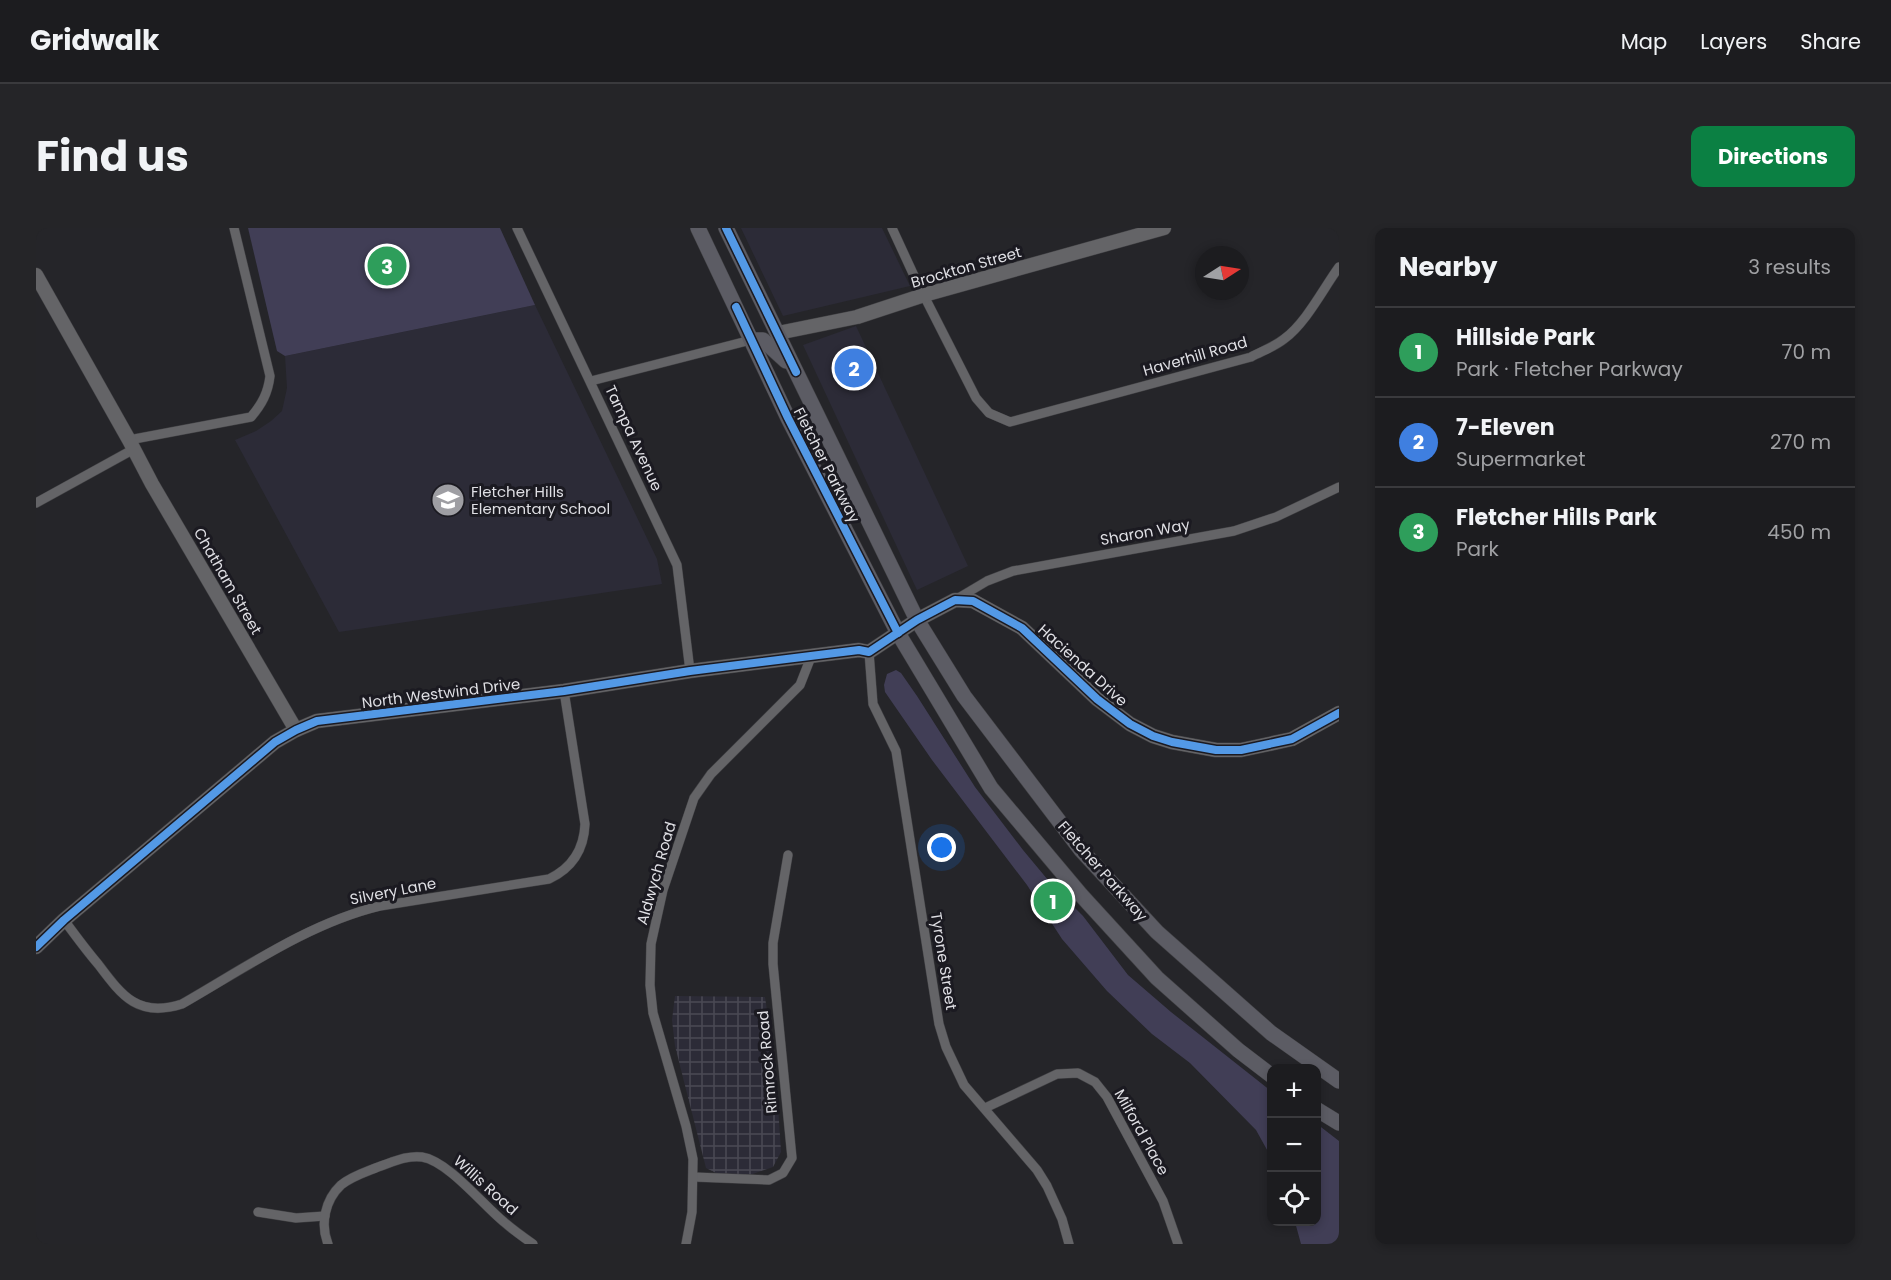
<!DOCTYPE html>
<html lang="en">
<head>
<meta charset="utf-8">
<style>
  body { margin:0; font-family:Poppins,sans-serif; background:#252528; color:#f1f3f6 }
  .controls { position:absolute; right:18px; bottom:18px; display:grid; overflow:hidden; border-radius:12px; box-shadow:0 3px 9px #0003 }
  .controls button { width:54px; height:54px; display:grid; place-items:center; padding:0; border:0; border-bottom:2px solid #3a3a3d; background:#1c1c1f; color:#f1f3f6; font:30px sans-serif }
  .compass { position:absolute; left:1159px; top:18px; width:54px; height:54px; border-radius:50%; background:#1c1c1f; box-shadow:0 3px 9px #0003; rotate:78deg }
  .you { position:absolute; left:906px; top:620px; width:21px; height:21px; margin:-15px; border:4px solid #fff; border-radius:50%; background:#1a73e8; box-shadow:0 0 0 9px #1a73e833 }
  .badge { display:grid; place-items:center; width:39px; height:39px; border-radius:50%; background:#0b8043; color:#fff; font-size:20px; font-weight:700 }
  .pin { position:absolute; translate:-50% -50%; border:3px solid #fff; box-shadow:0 2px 6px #0006 }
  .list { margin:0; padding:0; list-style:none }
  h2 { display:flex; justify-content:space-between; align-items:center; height:78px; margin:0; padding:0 24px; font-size:26px }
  h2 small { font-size:20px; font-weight:400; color:#a0a1a4 }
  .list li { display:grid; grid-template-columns:39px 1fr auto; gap:18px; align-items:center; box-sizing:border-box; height:90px; padding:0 24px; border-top:2px solid #3a3a3d }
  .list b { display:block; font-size:22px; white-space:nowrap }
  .list p { margin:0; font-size:20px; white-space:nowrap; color:#a0a1a4 }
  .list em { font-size:20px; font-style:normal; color:#a0a1a4 }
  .icon { flex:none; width:33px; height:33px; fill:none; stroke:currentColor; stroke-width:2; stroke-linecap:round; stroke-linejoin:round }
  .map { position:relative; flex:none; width:1303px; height:1016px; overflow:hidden; border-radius:12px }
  header { display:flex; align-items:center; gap:36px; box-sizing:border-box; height:84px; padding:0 30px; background:#1c1c1f; border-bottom:2px solid #3a3a3d }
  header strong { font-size:28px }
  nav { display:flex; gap:33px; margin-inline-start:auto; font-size:21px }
  .intro { display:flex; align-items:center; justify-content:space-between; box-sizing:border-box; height:144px; padding:0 36px }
  h1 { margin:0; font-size:42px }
  .button { padding:15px 27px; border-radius:12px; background:#0b8043; color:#fff; font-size:21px; font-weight:700 }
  main { display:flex; gap:36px; padding:0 36px }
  aside { flex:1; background:#1c1c1f; border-radius:12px; box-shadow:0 3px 9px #0003 }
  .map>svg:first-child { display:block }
  .built { fill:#2c2b37 }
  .industrial { fill:url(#industrial-grid) }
  .park { fill:#413e56 }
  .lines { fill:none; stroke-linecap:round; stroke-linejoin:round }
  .street-casing { stroke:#414144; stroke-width:10 }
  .secondary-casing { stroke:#414144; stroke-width:15 }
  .primary-casing { stroke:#414144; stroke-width:16 }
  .street { stroke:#646467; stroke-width:9 }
  .secondary { stroke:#646467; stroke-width:14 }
  .primary { stroke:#5c5c64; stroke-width:15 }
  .cycleway-casing { stroke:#1b1a21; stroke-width:11 }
  .cycleway { stroke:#5399e6; stroke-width:8 }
  .labels { text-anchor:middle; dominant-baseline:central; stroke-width:6; stroke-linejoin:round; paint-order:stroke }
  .street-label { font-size:15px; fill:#dfdfe4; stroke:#1b1a21 }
  .poi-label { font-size:15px; fill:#dfdfe4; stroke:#1b1a21; text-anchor:start }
</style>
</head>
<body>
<header>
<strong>Gridwalk</strong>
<nav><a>Map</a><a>Layers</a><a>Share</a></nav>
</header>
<div class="intro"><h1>Find us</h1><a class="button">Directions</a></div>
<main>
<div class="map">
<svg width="1303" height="1016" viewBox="0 0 1303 1016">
  <defs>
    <pattern id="industrial-grid" width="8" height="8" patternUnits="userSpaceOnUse" patternTransform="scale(1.5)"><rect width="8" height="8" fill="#2c2b37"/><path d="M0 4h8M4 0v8" fill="none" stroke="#4a4954"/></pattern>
  </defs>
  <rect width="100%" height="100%" fill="#252529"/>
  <g class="built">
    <path d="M705,0H846L874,58L747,88Z"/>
    <path d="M499,77L621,331L626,356L303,404L199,212L220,203L235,193L246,183L251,160L249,128Z"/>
    <path d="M820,98L932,338L881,362L767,117Z"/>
  </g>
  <path class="industrial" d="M639,768L729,769L740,846L745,924L737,939L711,948L682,946L670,940L639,818L636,792Z"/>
  <g class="park">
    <path d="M212,0H464L499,77L249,128L241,123Z"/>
    <path d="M860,442L865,445L881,468L939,559L987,622L1017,658L1047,688L1092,747L1135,784L1235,863V929L1220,902L1154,835L1116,806L1071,763L1026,711L991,657L896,532L849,464L848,457L851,446Z"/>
    <path d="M1281,896L1303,913V1016H1265L1259,994H1280Z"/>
  </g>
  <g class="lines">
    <defs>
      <g id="street">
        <path d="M481,0L641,337L654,443"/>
        <path d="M856,0L880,52L940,170L953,185L974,194L1215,129C1226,123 1238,119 1248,111C1270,95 1287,61 1303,39"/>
        <path d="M555,153L715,112"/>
        <path d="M93,212L215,189C226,176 232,165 234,148L198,0"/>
        <path d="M0,275L98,221"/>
        <path d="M919,372L951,353L977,343L1198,303L1240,289L1303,259"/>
        <path d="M833,424L837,476L860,523L903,796L910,819L928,857L1001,942L1011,958L1026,991L1033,1016"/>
        <path d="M28,692C39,707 50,722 62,736C86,768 102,790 146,776C209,740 273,695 344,678L513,651C536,640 548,621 549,596L528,463"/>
        <path d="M949,880L1021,846L1042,845L1059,854L1071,869L1127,973L1142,1016"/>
        <path d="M658,949L733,952L747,945L756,930L737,736V715L752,627"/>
        <path d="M222,984L260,990L289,988"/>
        <path d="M292,1016C284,996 289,972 305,957C316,948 330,944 342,939C357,934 371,927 386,929C412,933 447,977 468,994C477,1002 487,1009 497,1016"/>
        <path d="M650,1016L656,984L657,931L650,898L617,785L614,757L615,716L627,662L658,570L675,546L764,457L775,429"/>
      </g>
      <g id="secondary">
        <path d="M0,47L93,212L116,256L260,502"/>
        <path d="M742,105L821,89L888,67L1128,0"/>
        <path d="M0,719L28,692L239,514L260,502L281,493L528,463L654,443L823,422L833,424L881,392L919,372L937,373L986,400L1061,471L1094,496L1117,508L1136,514L1180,522H1205L1256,511L1303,485"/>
      </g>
      <g id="primary">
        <path d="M662,0L752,190L862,405L955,560L1045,667L1121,750L1202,822L1236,848"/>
        <path d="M690,0L881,392L928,468L1045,622L1121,704L1235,805L1303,853"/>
        <path d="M715,112H727L750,133"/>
        <path d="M1280,881L1303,895"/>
      </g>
    </defs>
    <use href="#street" class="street-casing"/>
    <use href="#secondary" class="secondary-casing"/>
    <use href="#primary" class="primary-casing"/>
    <use href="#street" class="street"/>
    <use href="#secondary" class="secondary"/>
    <use href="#primary" class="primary"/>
    <defs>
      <g id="cycleway">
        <path d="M690,0L760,144"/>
        <path d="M700,79L752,190L862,405"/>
        <path d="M0,719L28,692L239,514L260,502L281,493L528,463L654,443L823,422L833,424L881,392L919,372L937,373L986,400L1061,471L1094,496L1117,508L1136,514L1180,522H1205L1256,511L1303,485"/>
      </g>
    </defs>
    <use href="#cycleway" class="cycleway-casing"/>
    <use href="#cycleway" class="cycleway"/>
  </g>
  <defs>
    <symbol id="school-disc" viewBox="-11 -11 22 22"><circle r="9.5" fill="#9e9ea3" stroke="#1b1a21"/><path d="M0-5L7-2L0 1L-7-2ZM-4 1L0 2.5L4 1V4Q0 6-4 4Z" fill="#fff"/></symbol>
  </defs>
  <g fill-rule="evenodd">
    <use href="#school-disc" x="393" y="253" width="38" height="38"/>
  </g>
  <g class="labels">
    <g class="street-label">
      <text transform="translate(930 39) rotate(-16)">Brockton Street</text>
      <text transform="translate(1159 128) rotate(-16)">Haverhill Road</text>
      <text transform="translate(598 210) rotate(65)">Tampa Avenue</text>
      <text transform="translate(791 237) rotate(63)">Fletcher Parkway</text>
      <text transform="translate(1109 304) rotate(-10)">Sharon Way</text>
      <text transform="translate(192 353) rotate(60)">Chatham Street</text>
      <text transform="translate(1047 437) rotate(42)">Hacienda Drive</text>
      <text transform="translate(405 465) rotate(-7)">North Westwind Drive</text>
      <text transform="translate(1067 643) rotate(49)">Fletcher Parkway</text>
      <text transform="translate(620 645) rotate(-74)">Aldwych Road</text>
      <text transform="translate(357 663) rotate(-11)">Silvery Lane</text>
      <text transform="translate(908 733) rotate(81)">Tyrone Street</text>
      <text transform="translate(731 834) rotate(-95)">Rimrock Road</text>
      <text transform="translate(1106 904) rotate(61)">Milford Place</text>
      <text transform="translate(450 957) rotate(42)">Willis Road</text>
    </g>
    <g class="poi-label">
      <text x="435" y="263">Fletcher Hills<tspan x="435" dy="17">Elementary School</tspan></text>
    </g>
  </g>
</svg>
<div class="controls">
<button>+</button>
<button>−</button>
<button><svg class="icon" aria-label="locate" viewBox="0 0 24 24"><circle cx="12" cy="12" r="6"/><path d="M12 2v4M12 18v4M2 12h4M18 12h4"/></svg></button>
</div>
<svg class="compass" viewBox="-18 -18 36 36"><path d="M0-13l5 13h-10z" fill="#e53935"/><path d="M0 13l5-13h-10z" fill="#a0a1a4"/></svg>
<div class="you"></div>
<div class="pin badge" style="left:1017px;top:673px;background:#2e9e5b">1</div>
<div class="pin badge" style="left:818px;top:140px;background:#3f7fe0">2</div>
<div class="pin badge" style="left:351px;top:38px;background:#2e9e5b">3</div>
</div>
<aside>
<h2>Nearby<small>3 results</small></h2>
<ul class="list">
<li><span class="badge" style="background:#2e9e5b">1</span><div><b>Hillside Park</b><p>Park · Fletcher Parkway</p></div><em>70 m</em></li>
<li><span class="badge" style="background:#3f7fe0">2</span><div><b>7-Eleven</b><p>Supermarket</p></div><em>270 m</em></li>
<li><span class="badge" style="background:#2e9e5b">3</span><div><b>Fletcher Hills Park</b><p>Park</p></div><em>450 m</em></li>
</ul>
</aside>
</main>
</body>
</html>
